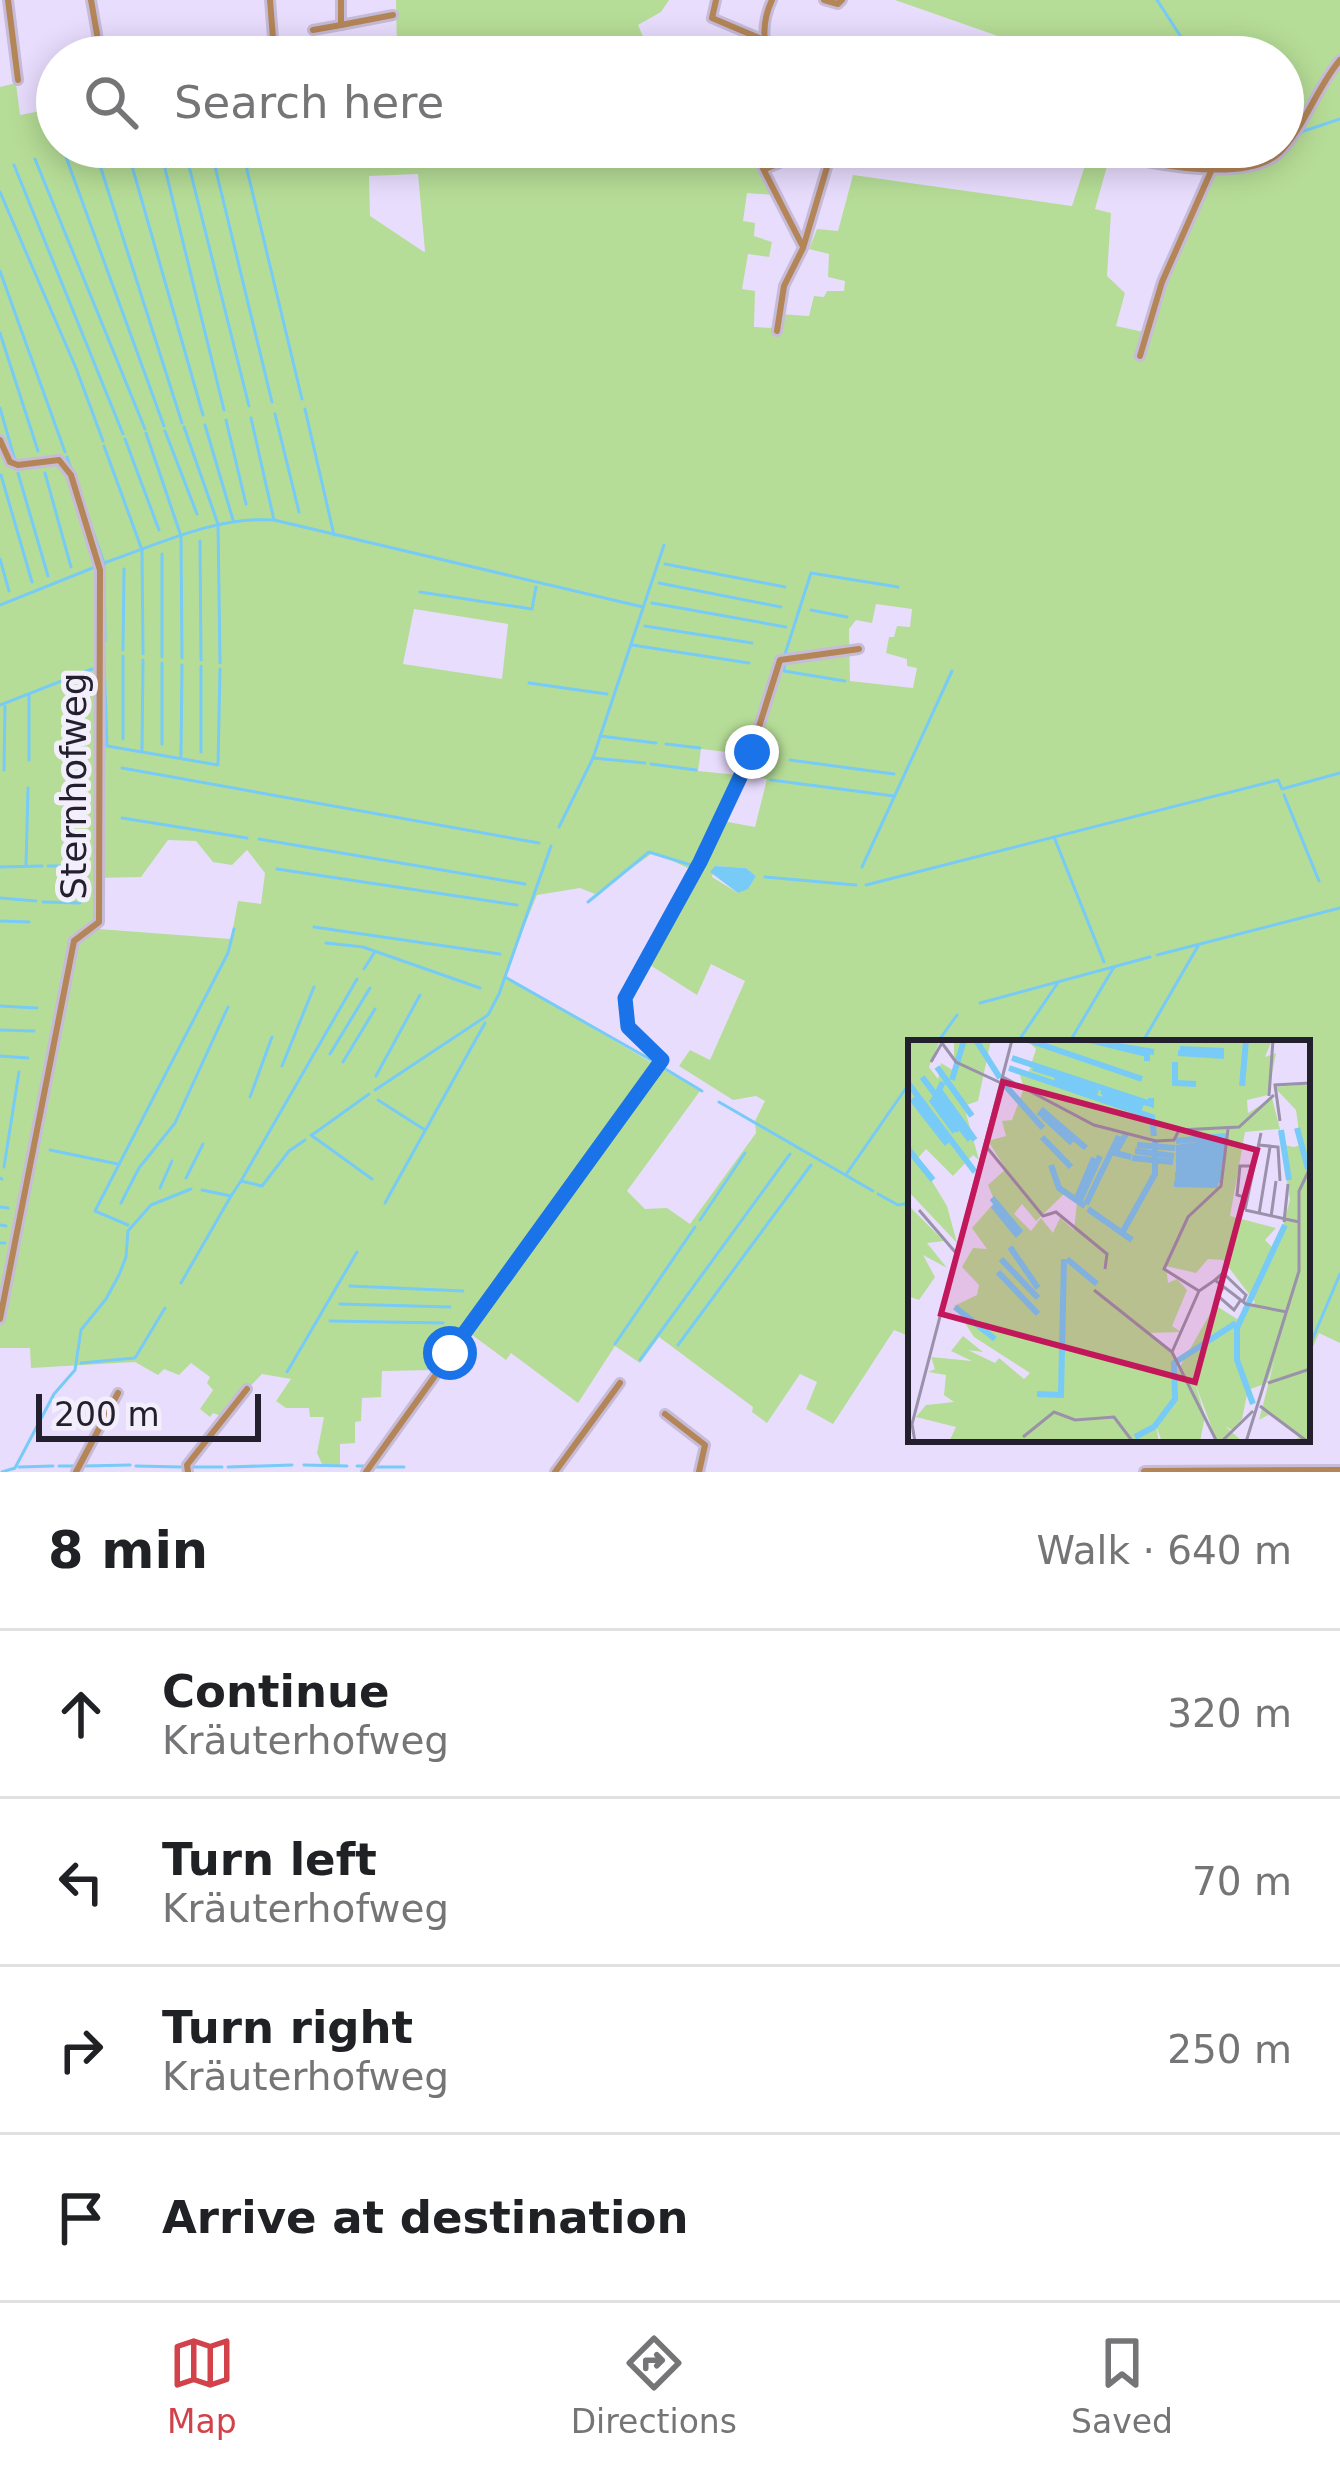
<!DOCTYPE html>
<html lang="en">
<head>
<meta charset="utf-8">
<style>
  body { margin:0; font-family:"DejaVu Sans",sans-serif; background:#f6f6f6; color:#202124 }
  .scale { position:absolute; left:36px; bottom:30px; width:225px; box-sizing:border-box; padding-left:12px; border:6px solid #241f2c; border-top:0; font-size:33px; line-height:42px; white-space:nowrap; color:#241f2c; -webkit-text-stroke:9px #f3eefc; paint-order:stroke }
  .stop { position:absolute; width:36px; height:36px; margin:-27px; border:9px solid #1a73e8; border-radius:50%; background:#fff }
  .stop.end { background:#1a73e8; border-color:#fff; box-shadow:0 3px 12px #0008 }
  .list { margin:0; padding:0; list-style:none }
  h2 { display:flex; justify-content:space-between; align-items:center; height:156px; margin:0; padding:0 48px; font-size:51px }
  h2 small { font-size:39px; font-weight:400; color:#757577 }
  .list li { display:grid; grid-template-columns:78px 1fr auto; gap:36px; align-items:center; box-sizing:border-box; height:168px; padding:0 48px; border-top:3px solid #e0e0e0 }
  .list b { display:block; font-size:45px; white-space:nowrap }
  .list p { margin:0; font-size:39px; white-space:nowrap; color:#757577 }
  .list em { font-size:39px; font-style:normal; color:#757577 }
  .icon { flex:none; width:66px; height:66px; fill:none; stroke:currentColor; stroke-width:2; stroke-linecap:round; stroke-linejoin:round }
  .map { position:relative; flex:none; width:1340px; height:1472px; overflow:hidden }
  .search { position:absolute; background:#fff; box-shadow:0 6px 30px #0003; left:36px; right:36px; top:36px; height:132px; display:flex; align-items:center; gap:30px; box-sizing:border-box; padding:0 42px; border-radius:66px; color:#757577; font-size:45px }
  .sheet { height:828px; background:#fff }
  nav { display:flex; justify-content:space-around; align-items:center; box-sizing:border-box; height:168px; border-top:3px solid #e0e0e0; background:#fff; font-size:33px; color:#757577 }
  nav a { display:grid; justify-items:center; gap:6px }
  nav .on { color:#d2424b }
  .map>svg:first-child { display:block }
  .green { fill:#b6dd97; fill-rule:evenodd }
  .water { fill:#77cbf6 }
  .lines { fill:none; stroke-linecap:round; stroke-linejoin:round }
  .stream { stroke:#77cbf6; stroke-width:3 }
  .minor-casing { stroke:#c6bbd8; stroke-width:12 }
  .tertiary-casing { stroke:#c6bbd8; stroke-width:14 }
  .minor { stroke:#b48557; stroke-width:6 }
  .tertiary { stroke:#b48557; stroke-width:8 }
  .route { stroke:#1a73e8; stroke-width:15 }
  .labels { text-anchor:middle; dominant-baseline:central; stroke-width:10; stroke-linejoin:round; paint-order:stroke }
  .street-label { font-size:36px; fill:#241f2c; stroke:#f3eefc }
  .inset-river { fill:none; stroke:#77cbf6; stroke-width:6 }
  .inset-road { fill:none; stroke:#9a91aa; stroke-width:3 }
  .view { fill:#c2185b; fill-opacity:0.15; stroke:#c2185b; stroke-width:6 }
  .inset-edge { fill:none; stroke:#241f2c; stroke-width:6 }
</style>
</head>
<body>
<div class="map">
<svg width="1340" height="1472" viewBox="0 0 1340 1472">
  <rect width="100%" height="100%" fill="#e9ddfe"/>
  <g class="green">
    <path d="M396,0H669L661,12L638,25L652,57H357L397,50Z"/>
    <path d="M895,0H1340V1343L1319,1333L1307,1361V1043H911V1337L894,1330L833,1424L806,1409L817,1382L800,1374L767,1423L752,1412L753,1407L659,1337L640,1363L615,1346L578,1403L511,1353L506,1360L464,1329L434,1370L382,1371L381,1397L362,1398L361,1421L355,1422V1443L340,1444V1465L322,1464L317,1453L324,1417H310L309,1408H286L276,1401L291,1379L262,1374L221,1416L213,1413L210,1417L200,1409L213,1390L207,1383L210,1377L191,1363L179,1375L164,1369L158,1375L135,1362L31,1368L30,1348H0V87L16,83L20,115L57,108V147L745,149L752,153L774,195L747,193L743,221L755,223L754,236L772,242L769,257L748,254L742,289L755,291L754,327L773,328L779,314L809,316L814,296L824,297L827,291H844L845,281L828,277L829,254L809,249L817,229L838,231L853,175L1072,206L1090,150L1109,159L1095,209L1111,213L1107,276L1125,293L1116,326L1144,332L1159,285L1210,164L1237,166L1283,147L1302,109L1283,87V57H1058ZM418,174L425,251L424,252L370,216L369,176ZM876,604L912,609L910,627L897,626L894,637H889L886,653L907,659V666L917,668L913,688L850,681L849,629L856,620L872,623ZM414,609L508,624L502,679L403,664ZM701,749L752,755L742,775L767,779L755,827L717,820L738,775L698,771ZM168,840L196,841L213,862L232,865L247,850L265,873L261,904L238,901L231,939L86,928L93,920L95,878L141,877ZM654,852L698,873L650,965L697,995L711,964L745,981L710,1060L690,1050L679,1066L733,1100L756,1096L765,1101L755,1121L756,1133L690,1224L667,1208L645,1209L627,1191L700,1091L504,976L537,895L580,888L595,894ZM715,866L746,868L756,876L748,888L738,893L712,877Z"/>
  </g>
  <path class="water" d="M715,866L746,868L756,876L748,889L738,893L710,872Z"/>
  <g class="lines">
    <g class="stream">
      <path d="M1157,0L1194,57"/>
      <path d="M1283,138L1340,119"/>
      <path d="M160,148L224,410"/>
      <path d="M242,149L302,399"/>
      <path d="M185,150L249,406"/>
      <path d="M211,150L272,402"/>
      <path d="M128,152L203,415"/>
      <path d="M97,156L182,423"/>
      <path d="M66,157L164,426"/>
      <path d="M35,159L145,429"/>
      <path d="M14,165L123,434"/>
      <path d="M0,192L76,368L103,441"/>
      <path d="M0,271L65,452"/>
      <path d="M0,333L38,451"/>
      <path d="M0,408L14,457"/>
      <path d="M305,409L334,535"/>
      <path d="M275,414L299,512"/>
      <path d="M251,418L274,520"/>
      <path d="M226,420L246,504"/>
      <path d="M205,425L233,520"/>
      <path d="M184,427L218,524L220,663"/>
      <path d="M165,431L197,514"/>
      <path d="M146,433L181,536L182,658"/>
      <path d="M125,439L159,530"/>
      <path d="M104,446L142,550L143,654"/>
      <path d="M67,457L104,563L105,641"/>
      <path d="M18,473L48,576"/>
      <path d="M45,473L71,567"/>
      <path d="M1,475L32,582"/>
      <path d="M200,541L201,660"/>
      <path d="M0,559L9,591"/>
      <path d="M104,563C159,544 216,516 274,520L643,607"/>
      <path d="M665,564L785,587"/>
      <path d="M659,583L781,607"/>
      <path d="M420,592L532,609L536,587"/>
      <path d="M652,603L786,627"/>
      <path d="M0,605L95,567V563"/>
      <path d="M811,610L847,617"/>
      <path d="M645,626L752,643"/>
      <path d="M632,645L749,663"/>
      <path d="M123,650L124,569"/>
      <path d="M785,654L811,573L898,587"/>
      <path d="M123,656V739"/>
      <path d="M162,657V554"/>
      <path d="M104,659L107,746L218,765L220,669"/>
      <path d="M162,663V744"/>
      <path d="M784,664V671L845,681"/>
      <path d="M201,666V752"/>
      <path d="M529,683L607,694"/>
      <path d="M0,705L92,669"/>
      <path d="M600,736L656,743"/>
      <path d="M666,744L700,748"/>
      <path d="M142,750L143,660"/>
      <path d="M181,756L182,665"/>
      <path d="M593,758L645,763"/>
      <path d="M29,760V696"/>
      <path d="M790,760L894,774"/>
      <path d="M651,764L696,770"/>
      <path d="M122,768L539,843"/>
      <path d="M4,770L5,706"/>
      <path d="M771,780L894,796"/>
      <path d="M1284,795L1319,881"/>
      <path d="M122,818L247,838"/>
      <path d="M559,827L593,758L664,545"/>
      <path d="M1054,837L1104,962"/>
      <path d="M259,839L525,884"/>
      <path d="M26,866L28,788"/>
      <path d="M48,866H67"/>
      <path d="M74,866H82"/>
      <path d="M0,867L42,866"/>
      <path d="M862,867L952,671"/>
      <path d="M277,869L517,905"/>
      <path d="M765,877L856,885"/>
      <path d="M866,885L1278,780L1282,789L1340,773"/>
      <path d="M0,898L36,901"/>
      <path d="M43,902L80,903"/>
      <path d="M588,902L649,852L694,866"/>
      <path d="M0,921L29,922"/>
      <path d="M314,927L500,954"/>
      <path d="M326,943L363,947L480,988"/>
      <path d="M1157,955L1340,908"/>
      <path d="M364,969L374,953"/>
      <path d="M505,977L653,1061"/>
      <path d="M980,1003L1150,957"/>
      <path d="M0,1006L37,1008"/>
      <path d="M0,1030L34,1031"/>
      <path d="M937,1043L957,1015"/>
      <path d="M1017,1043L1057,984"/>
      <path d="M1069,1043L1114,967"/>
      <path d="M1142,1043L1198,946"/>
      <path d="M330,1054L370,988"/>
      <path d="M0,1056L28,1058"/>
      <path d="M343,1062L375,1009"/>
      <path d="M282,1066L314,987"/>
      <path d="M662,1067L702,1091"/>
      <path d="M376,1076L420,995"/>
      <path d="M375,1090L488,1015L499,994L551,846"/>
      <path d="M250,1097L272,1037"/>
      <path d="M378,1100L425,1130"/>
      <path d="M719,1102L873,1191"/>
      <path d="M311,1135L372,1179"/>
      <path d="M312,1135L369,1094"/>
      <path d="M50,1150L118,1164"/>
      <path d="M4,1167L19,1072"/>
      <path d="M847,1173L911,1081"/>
      <path d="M0,1178L2,1179"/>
      <path d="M186,1178L203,1144"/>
      <path d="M241,1181L357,979"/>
      <path d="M160,1188L172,1161"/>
      <path d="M202,1190L231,1196L241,1181L262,1186L289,1151L305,1140"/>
      <path d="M878,1194L898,1205L911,1203"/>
      <path d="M121,1203L139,1168L175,1123L228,1007"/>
      <path d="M385,1203L485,1023"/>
      <path d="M0,1207L8,1208"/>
      <path d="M700,1220L745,1153"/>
      <path d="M0,1225L6,1226"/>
      <path d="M128,1225L95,1211L228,953L234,929"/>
      <path d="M0,1243H5"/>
      <path d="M181,1283L231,1196"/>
      <path d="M350,1286L463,1291"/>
      <path d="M340,1304L450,1307"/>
      <path d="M330,1321L443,1323"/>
      <path d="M615,1344L695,1227"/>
      <path d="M678,1345L811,1165"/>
      <path d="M1307,1352L1340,1274"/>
      <path d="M640,1360L790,1154"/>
      <path d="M81,1363L135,1358L165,1308"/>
      <path d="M287,1372L357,1252"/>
      <path d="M304,1465L347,1466"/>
      <path d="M59,1466H73"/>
      <path d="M84,1466L130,1465"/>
      <path d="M136,1466L182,1467"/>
      <path d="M357,1466H365"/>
      <path d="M19,1467L53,1466"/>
      <path d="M190,1467H222"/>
      <path d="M228,1467L292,1465"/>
      <path d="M373,1467H404"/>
      <path d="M2,1472L15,1468L54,1394L75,1370L81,1330L106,1299L119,1275L126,1257L128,1231L151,1205L191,1189"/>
    </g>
    <defs>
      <g id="minor">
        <path d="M8,0L18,80"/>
        <path d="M91,0L101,57"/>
        <path d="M341,0V25L393,15"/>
        <path d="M716,0L712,18L764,40"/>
        <path d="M824,0L838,4L842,0"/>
        <path d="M313,30L341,25"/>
        <path d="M187,57L270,43L273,38L270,0"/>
        <path d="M768,57C762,37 763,19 772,0"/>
        <path d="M752,147L802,245"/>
        <path d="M1090,147C1132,162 1243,186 1279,153C1303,130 1317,87 1340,60"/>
        <path d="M765,169L819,147"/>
        <path d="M777,331L784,286L803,248L833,147"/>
        <path d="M1140,356L1162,282L1212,169"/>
        <path d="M0,440L10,462L18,465L59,460L71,475L100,570L99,922L74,941L0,1319"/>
        <path d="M665,1414L705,1445L699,1472"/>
        <path d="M76,1472L118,1393"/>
        <path d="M188,1472L187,1465L247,1389"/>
        <path d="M366,1472L662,1060L628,1027L624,998L700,862L751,752L780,660L859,649"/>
        <path d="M555,1472L620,1383"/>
      </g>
      <path id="tertiary" d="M1145,1472L1340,1471"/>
    </defs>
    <use href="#minor" class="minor-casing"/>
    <use href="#tertiary" class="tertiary-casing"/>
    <use href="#minor" class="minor"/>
    <use href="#tertiary" class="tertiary"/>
  </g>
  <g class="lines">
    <path class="route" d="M450,1353L662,1060L628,1027L625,998L700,862L752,752"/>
  </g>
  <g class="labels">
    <g class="street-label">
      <text transform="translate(73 786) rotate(-90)">Sternhofweg</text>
    </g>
  </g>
  <g transform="translate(908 1040)">
    <rect width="402" height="402" fill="#e9ddfe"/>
    <path d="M0,0H32L21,27L30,39L33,23L46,31V0H83L70,61L56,66L71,120L65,115L45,136L18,109L10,118L39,166L49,203L0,151ZM119,0H364L357,17L368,13L360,55L339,60L340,73L364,58L376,105L386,107L393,105L388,70L366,47L402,44V402H381L392,397L362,374L351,380L366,322L359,343L340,350L334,379L324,390L317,386L335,402H309L287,343L297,376L292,402H254L248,386L251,402H41L48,387L8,377L18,365L46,362L36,355L38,335L20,332L27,329L23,317L64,321L43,311L55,296L75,312L60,310L87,323L91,318L116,339L122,333L66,297L46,266L69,255L71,245L54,227L65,208L79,209L64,188L87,162L80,145L98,129L80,101L98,96L94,81L104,80L116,48L111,32L120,34L128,9ZM371,89L382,160L368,211L357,200L368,188L322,176L337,92ZM157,153L169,162L166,190L152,178L145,193L133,178L123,191L106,174L114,164L128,181ZM300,219L315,220L347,262L329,279L307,265L270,330L265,312L239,293L273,292L264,286L279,250L269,239L260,243L258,226L288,233ZM0,165L36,201L19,203L39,228L15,215L27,237L11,260L0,256Z" fill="#b6dd97" fill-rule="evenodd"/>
    <path class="inset-river" d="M68,0L92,38M120,0L234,39M182,0L239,14V21M198,4L246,12M272,9L316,11M270,13L316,16M104,18L243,64V58M267,22V43L288,44M29,27L64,76M101,28L244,77L246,96M125,28L163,40M14,37L62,100M147,38L190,53M44,40L56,0M35,42L31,50L67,100M0,43L67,132M95,43L135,88M334,46L338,0M193,51L235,64M195,53L235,67M25,56L51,91M194,57L233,70M5,58L41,101M4,59L39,104M23,59L47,92M131,76L135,71L178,108M135,76L164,103M389,88L400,129M373,90L381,140M218,94L207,113L223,117M134,97L163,127M268,101L318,96M229,105L267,108M268,108L318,101M0,109L25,140M227,111L266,116M268,111L318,105M268,116L318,109M224,118L265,122M268,119L317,115M268,122L316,120M143,125L151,148L177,166M268,126L315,125M268,130L314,131M267,135H313M267,139L312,140M266,144L310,145M84,158L113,193M169,158L186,118M172,160L192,116M178,164L211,96M85,165L110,196M180,169L224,200M214,193L247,134V102M102,207L130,248M93,219L130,258M159,219L189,244M90,232L130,274M47,267L87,299M129,354L153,355L156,219M345,364L329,320V288L377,185M227,397L246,387L267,359L266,323L328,283"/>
    <path class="inset-road" d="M23,22L34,3L48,22L93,43M95,37L186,85L248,101L266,100L271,90L331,87L366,55M361,56L365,0M372,81L367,45L402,43M77,105L135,176L148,172L199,214L197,229M351,105L370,107L372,141M339,158L329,155L332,126H346M11,170L48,213M337,170L353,93M337,170L391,182M351,174L362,107M363,177L368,141M376,182L380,144M307,240L315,233L338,255L335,262M316,246L310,256L326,270L332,261M186,250L264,312L309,402M291,251L256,229L280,177L313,146L320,89M291,251L307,240L338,264L379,272M264,312L291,251M360,343L402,329M352,366L400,402M115,397L146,372L167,380L206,377L225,402M7,402L4,384L104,0M313,402L345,371M338,402L391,231V151L402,128"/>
    <path class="view" d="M95,42L349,110L287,342L33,274Z"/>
    <rect width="402" height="402" class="inset-edge"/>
  </g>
</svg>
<div class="scale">200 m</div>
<div class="stop" style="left:450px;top:1353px"></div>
<div class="stop end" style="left:752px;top:752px"></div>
<div class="search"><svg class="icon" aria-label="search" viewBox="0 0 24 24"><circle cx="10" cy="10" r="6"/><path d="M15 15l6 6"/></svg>Search here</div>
</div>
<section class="sheet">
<h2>8 min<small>Walk · 640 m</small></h2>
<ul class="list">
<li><svg class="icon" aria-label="ahead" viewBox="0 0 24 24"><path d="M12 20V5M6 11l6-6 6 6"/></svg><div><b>Continue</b><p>Kräuterhofweg</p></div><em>320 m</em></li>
<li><svg class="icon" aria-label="left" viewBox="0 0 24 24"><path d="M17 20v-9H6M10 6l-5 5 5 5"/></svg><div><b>Turn left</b><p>Kräuterhofweg</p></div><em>70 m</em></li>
<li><svg class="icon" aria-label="right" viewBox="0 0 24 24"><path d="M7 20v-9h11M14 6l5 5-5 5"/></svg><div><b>Turn right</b><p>Kräuterhofweg</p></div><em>250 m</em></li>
<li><svg class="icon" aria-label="arrive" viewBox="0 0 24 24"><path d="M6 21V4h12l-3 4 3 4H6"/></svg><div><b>Arrive at destination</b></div></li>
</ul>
</section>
<nav>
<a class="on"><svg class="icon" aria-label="map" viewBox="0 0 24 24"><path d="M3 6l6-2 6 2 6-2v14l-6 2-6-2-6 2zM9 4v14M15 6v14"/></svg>Map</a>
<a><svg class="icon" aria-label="directions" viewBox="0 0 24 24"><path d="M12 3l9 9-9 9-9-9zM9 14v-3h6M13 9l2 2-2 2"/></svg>Directions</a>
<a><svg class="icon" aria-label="saved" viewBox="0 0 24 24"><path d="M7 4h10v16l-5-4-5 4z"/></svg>Saved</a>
</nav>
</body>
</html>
